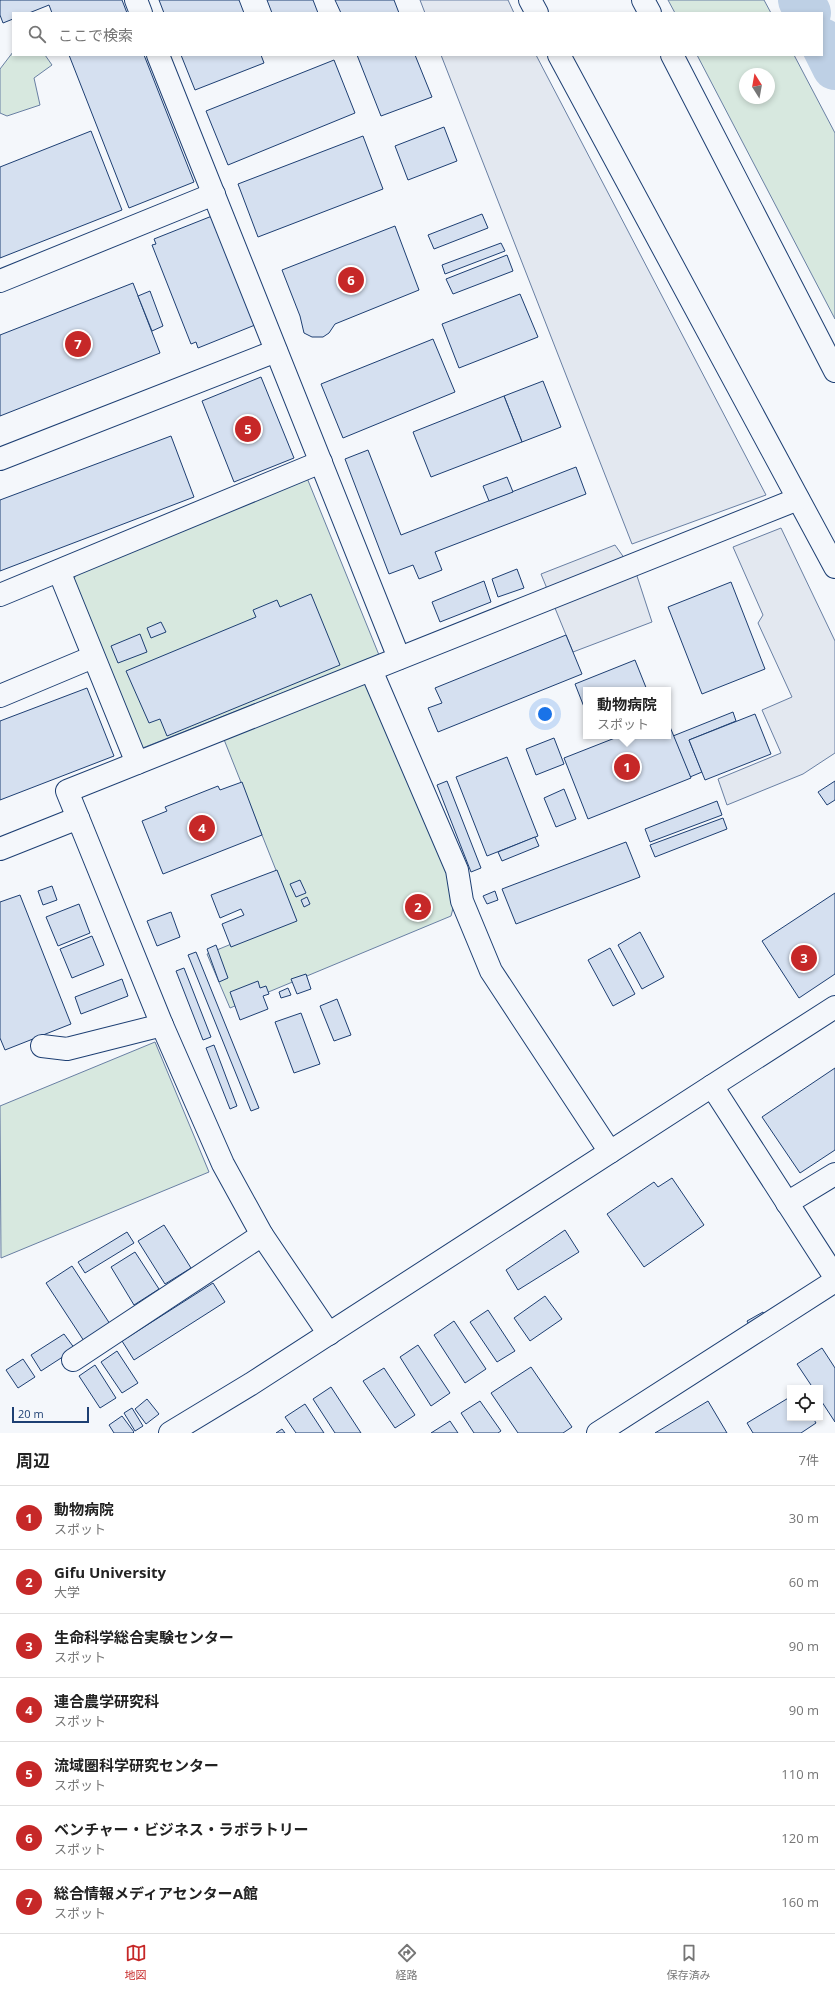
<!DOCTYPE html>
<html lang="ja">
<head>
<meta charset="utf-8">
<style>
  body { margin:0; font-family:"Open Sans","Noto Sans JP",sans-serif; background:#f2f2f2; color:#222 }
  .controls { position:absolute; right:12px; bottom:12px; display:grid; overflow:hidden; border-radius:0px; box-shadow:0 2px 6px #0003 }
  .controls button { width:36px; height:36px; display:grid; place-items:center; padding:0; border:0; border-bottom:1px solid #e0e0e0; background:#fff; color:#222; font:20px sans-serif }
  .compass { position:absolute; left:739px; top:68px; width:36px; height:36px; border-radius:50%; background:#fff; box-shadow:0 2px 6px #0003; rotate:349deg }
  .scale { position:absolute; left:12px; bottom:10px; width:77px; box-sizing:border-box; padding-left:4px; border:2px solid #1d3f73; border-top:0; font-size:11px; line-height:14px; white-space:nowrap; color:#1d3f73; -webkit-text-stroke:3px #f4f7fb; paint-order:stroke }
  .you { position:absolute; left:545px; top:714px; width:14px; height:14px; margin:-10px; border:3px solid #fff; border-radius:50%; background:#1a73e8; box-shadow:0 0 0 6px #1a73e833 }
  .badge { display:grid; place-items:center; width:26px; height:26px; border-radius:50%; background:#c62828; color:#fff; font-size:13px; font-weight:700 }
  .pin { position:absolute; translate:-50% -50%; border:2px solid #fff; box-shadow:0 1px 4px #0006 }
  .popup { position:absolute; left:583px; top:687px; width:88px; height:52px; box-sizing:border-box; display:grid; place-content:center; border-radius:0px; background:#fff; filter:drop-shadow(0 1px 3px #0005); font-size:13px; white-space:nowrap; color:#767676 }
  .popup b { font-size:15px; color:#222 }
  .popup::after { content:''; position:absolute; left:50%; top:100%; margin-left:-8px; border:8px solid transparent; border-top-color:#fff }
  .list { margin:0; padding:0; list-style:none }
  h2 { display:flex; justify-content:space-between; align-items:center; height:52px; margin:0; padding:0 16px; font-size:17px }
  h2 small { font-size:13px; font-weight:400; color:#767676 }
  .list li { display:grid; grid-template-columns:26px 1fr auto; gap:12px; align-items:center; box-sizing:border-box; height:64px; padding:0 16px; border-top:1px solid #e0e0e0 }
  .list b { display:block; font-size:15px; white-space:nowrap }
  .list p { margin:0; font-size:13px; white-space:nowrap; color:#767676 }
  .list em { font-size:13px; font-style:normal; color:#767676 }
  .icon { flex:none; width:22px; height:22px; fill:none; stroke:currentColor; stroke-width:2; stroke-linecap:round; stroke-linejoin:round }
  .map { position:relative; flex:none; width:835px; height:1433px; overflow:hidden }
  .search { position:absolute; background:#fff; box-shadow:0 2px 6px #0003; left:12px; right:12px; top:12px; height:44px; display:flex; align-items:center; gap:10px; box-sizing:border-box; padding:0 14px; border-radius:0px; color:#767676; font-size:15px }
  .sheet { height:500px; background:#fff }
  nav { display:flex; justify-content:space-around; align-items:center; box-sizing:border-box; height:56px; border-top:1px solid #e0e0e0; background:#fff; font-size:11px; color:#767676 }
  nav a { display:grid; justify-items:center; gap:2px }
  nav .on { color:#c62828 }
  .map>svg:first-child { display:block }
  .green { fill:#d7e8df; stroke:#687fa3; fill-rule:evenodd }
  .parking { fill:#e3e8f0; stroke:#687fa3 }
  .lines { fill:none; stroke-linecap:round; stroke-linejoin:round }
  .river { stroke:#bed0e5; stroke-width:46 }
  .building { fill:#d5e0f0; stroke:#1d3f73 }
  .minor-casing { stroke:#1d3f73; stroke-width:24 }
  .minor { stroke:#f4f7fb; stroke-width:22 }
</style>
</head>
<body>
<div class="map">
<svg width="835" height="1433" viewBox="0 0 835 1433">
  <rect width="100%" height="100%" fill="#f4f7fb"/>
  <g class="green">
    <path d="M668,0H764L771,13H675Z"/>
    <path d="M13,52V55H45L52,65L34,78L40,105L7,116L0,113V69Z"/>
    <path d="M697,55H794L835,133V319ZM745,74H769V98H745Z"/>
    <path d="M307,478L379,655L140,749L73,583L76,573Z"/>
    <path d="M368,680L457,893L451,916L230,1008L207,954L295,918L223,737Z"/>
    <path d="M155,1042L209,1172L1,1258L0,1106Z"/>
  </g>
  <g class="parking">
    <path d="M420,0H508L514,13H425Z"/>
    <path d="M441,55H536L766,495L632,544Z"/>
    <path d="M781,528L835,641V753L803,774L727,805L718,779L781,753L762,710L792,697L758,623L763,615L733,547Z"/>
    <path d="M615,545L637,576L652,622L573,652L541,574Z"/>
  </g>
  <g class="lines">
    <g class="river">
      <path d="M801,0L808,13"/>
      <path d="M822,41L835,67"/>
    </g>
  </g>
  <g class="building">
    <path d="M0,0H122L127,13H52L49,5L29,13H13V19L3,23L0,15Z"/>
    <path d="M159,0H239L244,13H164Z"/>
    <path d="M267,0H313L318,13H272Z"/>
    <path d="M335,0H394L399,13H341Z"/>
    <path d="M69,55H144L194,182L129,208Z"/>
    <path d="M181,55H261L264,63L195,90Z"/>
    <path d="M357,55H415L432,97L381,116Z"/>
    <path d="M334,60L355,113L228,165L206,111Z"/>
    <path d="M444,127L457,161L408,180L395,146Z"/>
    <path d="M91,131L122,210L0,258V167Z"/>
    <path d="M363,136L383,189L258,237L238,184Z"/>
    <path d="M482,214L488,228L434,249L428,235Z"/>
    <path d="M212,216L255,325L198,348L196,342L191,344L152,245L156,244L154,239Z"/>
    <path d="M395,226L419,290L335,324L329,333L323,337H312L304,333L300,316L282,270Z"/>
    <path d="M501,243L505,251L445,274L442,265Z"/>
    <path d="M507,255L513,271L453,294L446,279Z"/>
    <path d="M133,283L160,353L0,416V335Z"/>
    <path d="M150,291L163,326L152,331L138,296Z"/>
    <path d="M520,294L538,337L459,368L442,324Z"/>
    <path d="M433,339L455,392L343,438L321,384Z"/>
    <path d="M261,377L294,458L234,482L202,401Z"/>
    <path d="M543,381L561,427L522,442L504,396Z"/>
    <path d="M504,396L522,442L431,477L413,432Z"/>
    <path d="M171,436L194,497L0,571V500Z"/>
    <path d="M368,450L401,535L576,467L586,494L435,552L442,570L419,579L413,565L389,574L345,459Z"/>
    <path d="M507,477L513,492L489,501L483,486Z"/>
    <path d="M517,569L524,588L498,597L492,579Z"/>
    <path d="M484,581L491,602L440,622L432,602Z"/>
    <path d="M731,582L765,669L702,694L668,607Z"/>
    <path d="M311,594L340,665L167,736L160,719L149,723L126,671L256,617L253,610L277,600L280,607Z"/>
    <path d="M161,622L166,632L151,638L147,628Z"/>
    <path d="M140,634L147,652L118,663L111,646Z"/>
    <path d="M566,635L582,674L438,732L428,708L442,703L435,688Z"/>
    <path d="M635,660L647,690H586V712L575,684Z"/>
    <path d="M87,688L114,756L0,800V721Z"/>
    <path d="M733,712L736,721L689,740L702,772L690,777L673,736Z"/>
    <path d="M755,714L771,754L705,780L689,740Z"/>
    <path d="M668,722L691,778L588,819L564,758L620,736H668Z"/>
    <path d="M554,738L564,764L536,775L526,749Z"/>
    <path d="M507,757L538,836L487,856L456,777Z"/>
    <path d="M447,781L481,868L471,872L437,785Z"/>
    <path d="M835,781V800L827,805L818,792Z"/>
    <path d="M242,782L262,835L163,874L142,821L167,811L165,807L218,786L220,790Z"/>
    <path d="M564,789L576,819L556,827L544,798Z"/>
    <path d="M717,801L722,815L650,842L645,829Z"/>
    <path d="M723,818L727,829L655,857L650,845Z"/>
    <path d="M535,837L539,846L502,861L498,852Z"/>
    <path d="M626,842L640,877L516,924L502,889Z"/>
    <path d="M277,870L297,921L231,947L222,924L244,915L241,909L220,918L211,895Z"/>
    <path d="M300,880L306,893L296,897L290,884Z"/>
    <path d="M52,886L57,900L43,905L38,891Z"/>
    <path d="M495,891L498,900L487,904L483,896Z"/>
    <path d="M835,893V974L799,998L762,941Z"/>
    <path d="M20,895L71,1024L5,1050L0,1038V902Z"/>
    <path d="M307,897L310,904L304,907L301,900Z"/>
    <path d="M79,904L90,933L58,946L46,917Z"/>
    <path d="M171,912L180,937L157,946L147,921Z"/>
    <path d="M640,932L664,977L642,989L618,945Z"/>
    <path d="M92,936L104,965L72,978L60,949Z"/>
    <path d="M216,945L228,978L219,982L207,949Z"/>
    <path d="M610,948L635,994L613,1006L588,960Z"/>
    <path d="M196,952L259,1108L251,1111L188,955Z"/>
    <path d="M184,968L211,1037L203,1040L176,971Z"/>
    <path d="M306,974L311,989L297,994L291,979Z"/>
    <path d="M122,979L128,996L81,1014L75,997Z"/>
    <path d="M258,981L260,988L266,986L269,994L263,996L268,1009L240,1020L230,992Z"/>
    <path d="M288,988L291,995L281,998L279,992Z"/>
    <path d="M337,999L351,1035L334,1041L320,1006Z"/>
    <path d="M301,1013L320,1064L294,1073L275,1022Z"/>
    <path d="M214,1045L237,1106L230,1109L206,1048Z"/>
    <path d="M835,1068V1150L800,1173L762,1117Z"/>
    <path d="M672,1178L704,1225L644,1267L607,1214L654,1182L658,1187Z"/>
    <path d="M164,1225L191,1268L165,1284L138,1241Z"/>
    <path d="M565,1230L579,1252L518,1290L506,1270Z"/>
    <path d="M127,1232L134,1243L85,1273L78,1262Z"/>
    <path d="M135,1252L159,1289L134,1305L111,1267Z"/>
    <path d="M72,1266L110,1324L84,1341L46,1283Z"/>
    <path d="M213,1283L225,1302L134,1360L122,1341Z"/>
    <path d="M545,1296L562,1319L530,1341L514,1318Z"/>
    <path d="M488,1310L515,1351L497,1362L470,1322Z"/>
    <path d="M763,1312L768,1322L752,1330L747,1321Z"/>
    <path d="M454,1321L486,1369L465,1383L434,1335Z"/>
    <path d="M64,1334L75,1349L41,1371L31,1355Z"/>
    <path d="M418,1345L450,1393L431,1406L400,1357Z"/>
    <path d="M822,1348L835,1368V1422L820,1399V1388H813L797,1364Z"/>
    <path d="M117,1351L138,1383L122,1393L101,1362Z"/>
    <path d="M23,1359L35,1377L18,1388L6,1370Z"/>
    <path d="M95,1365L116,1398L100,1408L79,1376Z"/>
    <path d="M531,1367L572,1427L563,1433H518L491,1393Z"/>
    <path d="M384,1368L415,1415L395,1428L363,1381Z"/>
    <path d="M331,1387L361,1433H335L313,1399Z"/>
    <path d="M790,1397V1418H813L816,1423L801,1433H753L747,1423Z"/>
    <path d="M147,1399L159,1414L146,1424L135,1409Z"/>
    <path d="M480,1401L501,1431L498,1433H474L461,1413Z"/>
    <path d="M708,1401L727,1433H655Z"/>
    <path d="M305,1404L324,1433H296L285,1417Z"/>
    <path d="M132,1408L143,1426L135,1431L124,1413Z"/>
    <path d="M122,1416L134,1432L133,1433H114L109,1425Z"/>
    <path d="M450,1421L458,1433H431Z"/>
    <path d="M282,1429L285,1433H276Z"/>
  </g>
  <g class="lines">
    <defs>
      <g id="minor">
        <path d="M136,0L141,13"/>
        <path d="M530,0L537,13"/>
        <path d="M643,0L650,13"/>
        <path d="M158,55L399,658"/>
        <path d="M559,55L835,567"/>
        <path d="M672,55L835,371"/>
        <path d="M0,281L214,194"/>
        <path d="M0,459L276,351"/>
        <path d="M59,571L137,763"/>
        <path d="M0,595L321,462"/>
        <path d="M371,670L457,870L462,901L491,971L610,1152"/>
        <path d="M0,696L93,657"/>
        <path d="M78,818L67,791L798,499"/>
        <path d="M0,849L78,818L162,1025L223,1164L262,1235"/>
        <path d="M42,1046L67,1049L162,1025"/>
        <path d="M712,1086L835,1007"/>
        <path d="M787,1203L835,1174"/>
        <path d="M73,1360L262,1235L329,1334"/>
        <path d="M170,1433L251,1384L712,1086L835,1277"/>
        <path d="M598,1433L835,1281"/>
      </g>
    </defs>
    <use href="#minor" class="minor-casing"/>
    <use href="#minor" class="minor"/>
  </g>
</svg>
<div class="controls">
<button><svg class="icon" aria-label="locate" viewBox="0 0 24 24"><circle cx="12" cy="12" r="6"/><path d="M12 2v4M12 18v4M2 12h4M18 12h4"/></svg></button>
</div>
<svg class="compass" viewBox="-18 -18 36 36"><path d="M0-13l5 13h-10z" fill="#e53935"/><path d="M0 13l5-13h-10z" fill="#767676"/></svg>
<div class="scale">20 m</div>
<div class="you"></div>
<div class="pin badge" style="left:627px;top:767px">1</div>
<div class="popup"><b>動物病院</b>スポット</div>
<div class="pin badge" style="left:418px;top:907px">2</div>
<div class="pin badge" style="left:804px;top:958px">3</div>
<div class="pin badge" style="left:202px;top:828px">4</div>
<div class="pin badge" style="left:248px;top:429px">5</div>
<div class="pin badge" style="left:351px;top:280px">6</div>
<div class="pin badge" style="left:78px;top:344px">7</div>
<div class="search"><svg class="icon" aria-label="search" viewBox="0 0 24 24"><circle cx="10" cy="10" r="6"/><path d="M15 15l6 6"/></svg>ここで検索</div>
</div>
<section class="sheet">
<h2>周辺<small>7件</small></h2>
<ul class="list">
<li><span class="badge">1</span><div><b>動物病院</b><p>スポット</p></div><em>30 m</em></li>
<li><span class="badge">2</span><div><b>Gifu University</b><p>大学</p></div><em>60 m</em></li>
<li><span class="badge">3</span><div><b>生命科学総合実験センター</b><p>スポット</p></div><em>90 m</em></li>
<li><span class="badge">4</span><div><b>連合農学研究科</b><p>スポット</p></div><em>90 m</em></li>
<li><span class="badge">5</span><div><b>流域圏科学研究センター</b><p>スポット</p></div><em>110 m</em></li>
<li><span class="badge">6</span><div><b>ベンチャー・ビジネス・ラボラトリー</b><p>スポット</p></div><em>120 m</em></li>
<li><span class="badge">7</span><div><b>総合情報メディアセンターA館</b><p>スポット</p></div><em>160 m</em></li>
</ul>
</section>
<nav>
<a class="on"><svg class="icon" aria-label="map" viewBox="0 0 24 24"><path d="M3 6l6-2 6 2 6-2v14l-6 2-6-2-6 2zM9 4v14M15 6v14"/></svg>地図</a>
<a><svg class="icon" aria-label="directions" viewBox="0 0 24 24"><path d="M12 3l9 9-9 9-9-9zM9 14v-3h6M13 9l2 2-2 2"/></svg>経路</a>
<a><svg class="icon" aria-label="saved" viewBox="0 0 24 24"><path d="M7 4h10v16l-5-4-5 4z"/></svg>保存済み</a>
</nav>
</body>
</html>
